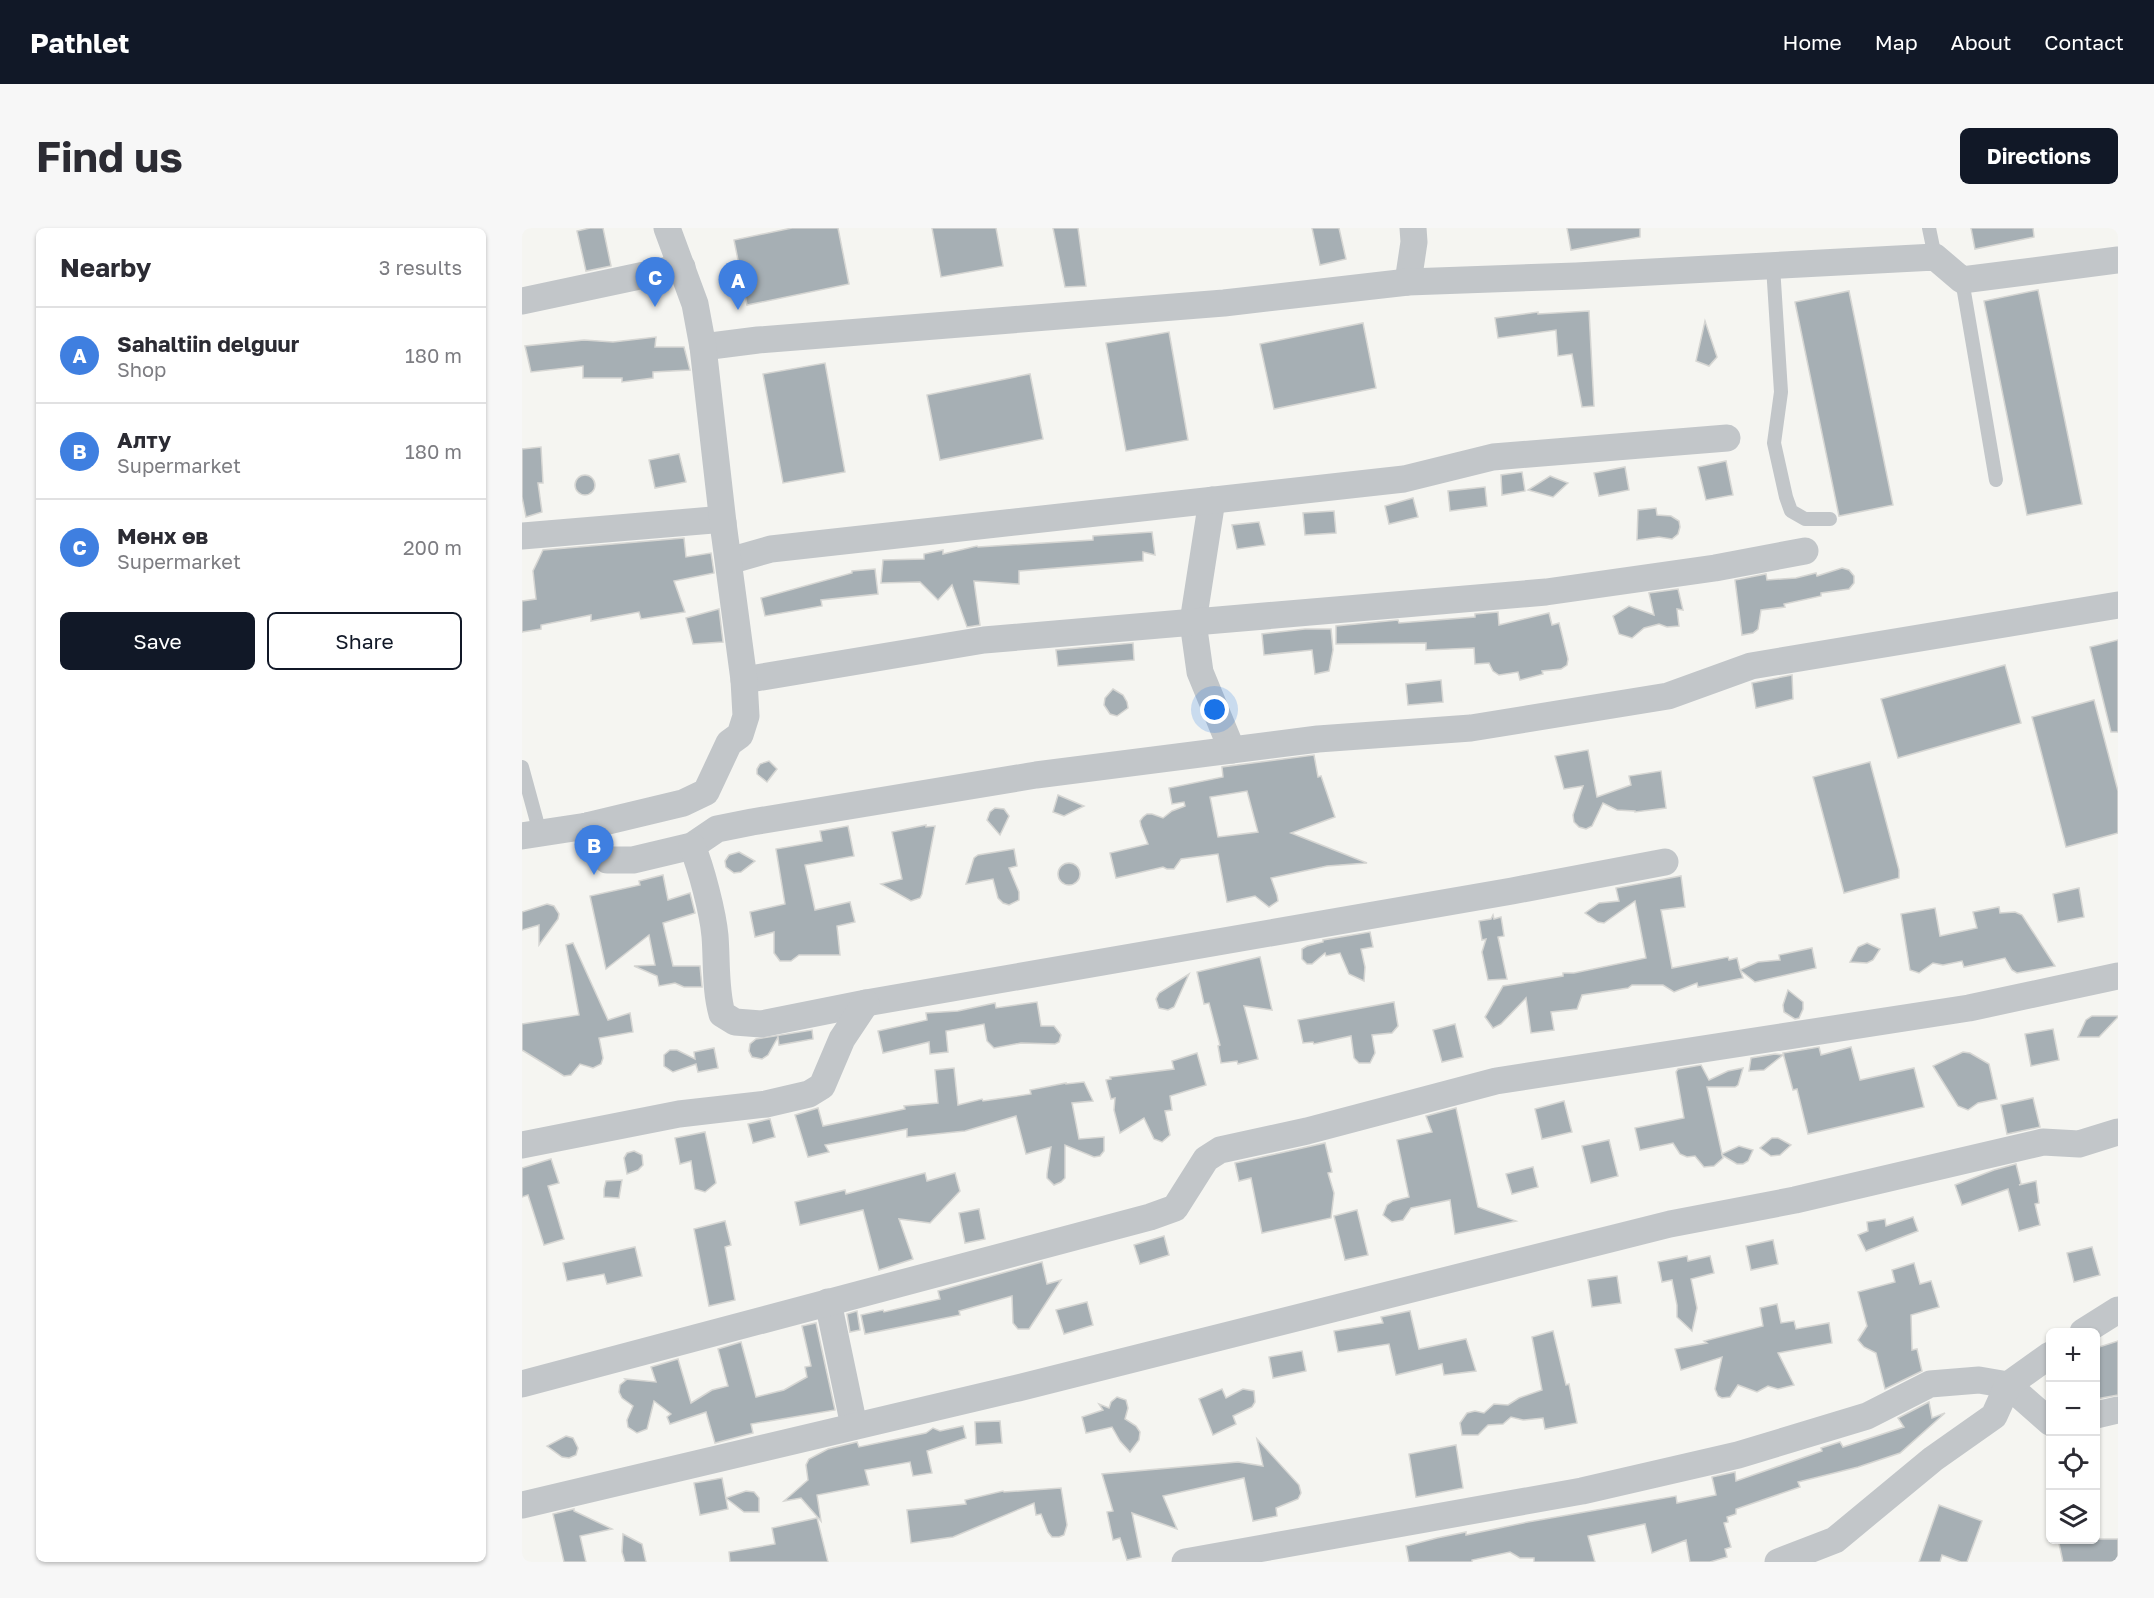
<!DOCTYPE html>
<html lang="en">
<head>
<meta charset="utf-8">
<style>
  body { margin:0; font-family:"Golos Text",sans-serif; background:#f7f7f7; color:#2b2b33 }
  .controls { position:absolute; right:18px; bottom:18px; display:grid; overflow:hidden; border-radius:9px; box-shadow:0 2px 4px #0004 }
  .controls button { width:54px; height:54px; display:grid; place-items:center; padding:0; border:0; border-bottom:2px solid #e1e1e2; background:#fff; color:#2b2b33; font:30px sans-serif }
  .you { position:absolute; left:693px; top:482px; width:21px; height:21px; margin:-15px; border:4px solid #fff; border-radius:50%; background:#1a73e8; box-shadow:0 0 0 9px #1a73e833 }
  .badge { display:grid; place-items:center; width:39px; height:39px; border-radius:50%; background:#111827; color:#fff; font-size:20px; font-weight:700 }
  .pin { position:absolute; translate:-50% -50px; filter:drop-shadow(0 2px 3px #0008) }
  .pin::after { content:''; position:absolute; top:32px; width:21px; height:18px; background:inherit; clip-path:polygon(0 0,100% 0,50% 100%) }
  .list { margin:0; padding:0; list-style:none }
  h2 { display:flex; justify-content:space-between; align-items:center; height:78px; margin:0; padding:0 24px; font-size:26px }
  h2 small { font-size:20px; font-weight:400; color:#7c7c81 }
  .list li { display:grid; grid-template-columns:39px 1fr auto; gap:18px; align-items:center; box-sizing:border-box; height:96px; padding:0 24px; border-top:2px solid #e1e1e2 }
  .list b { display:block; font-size:22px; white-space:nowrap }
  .list p { margin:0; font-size:20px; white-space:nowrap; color:#7c7c81 }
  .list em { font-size:20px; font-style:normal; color:#7c7c81 }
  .actions { display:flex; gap:12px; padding:18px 24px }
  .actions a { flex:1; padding:14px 0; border:2px solid #111827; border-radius:9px; text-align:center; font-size:21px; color:#111827 }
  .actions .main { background:#111827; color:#fff }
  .icon { flex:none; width:33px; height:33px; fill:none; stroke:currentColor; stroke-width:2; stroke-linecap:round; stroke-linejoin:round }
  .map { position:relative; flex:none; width:1596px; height:1334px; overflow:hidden; border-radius:9px }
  header { display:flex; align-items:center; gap:36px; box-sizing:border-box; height:84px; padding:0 30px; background:#111827; color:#fff }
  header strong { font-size:28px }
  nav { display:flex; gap:33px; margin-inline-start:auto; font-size:21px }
  .intro { display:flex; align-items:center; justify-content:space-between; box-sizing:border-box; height:144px; padding:0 36px }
  h1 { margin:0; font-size:42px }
  .button { padding:15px 27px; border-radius:9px; background:#111827; color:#fff; font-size:21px; font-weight:700 }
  main { display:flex; gap:36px; padding:0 36px }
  aside { flex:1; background:#fff; border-radius:9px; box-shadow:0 2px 4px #0004 }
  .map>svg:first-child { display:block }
  .building { fill:#a6afb4; stroke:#d6d6d3; stroke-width:1.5; fill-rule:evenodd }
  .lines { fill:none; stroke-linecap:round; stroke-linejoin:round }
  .lane { stroke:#c2c6c9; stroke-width:14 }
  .street { stroke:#c2c6c9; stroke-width:27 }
</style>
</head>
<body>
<header>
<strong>Pathlet</strong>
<nav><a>Home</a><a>Map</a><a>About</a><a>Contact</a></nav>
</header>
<div class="intro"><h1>Find us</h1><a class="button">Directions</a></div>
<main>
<aside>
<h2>Nearby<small>3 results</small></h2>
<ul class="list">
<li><span class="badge" style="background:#3f7fe0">A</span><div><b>Sahaltiin delguur</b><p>Shop</p></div><em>180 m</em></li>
<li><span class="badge" style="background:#3f7fe0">B</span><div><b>Алту</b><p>Supermarket</p></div><em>180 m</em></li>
<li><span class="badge" style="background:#3f7fe0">C</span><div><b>Мөнх өв</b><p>Supermarket</p></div><em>200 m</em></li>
</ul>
<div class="actions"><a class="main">Save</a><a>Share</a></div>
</aside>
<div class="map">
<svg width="1596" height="1334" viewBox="0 0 1596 1334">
  <rect width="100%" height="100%" fill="#f5f5f1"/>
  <g class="building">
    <path d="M68,0H81L89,38L64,43L55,3Z"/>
    <path d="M270,0H316L327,56L225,77L212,12Z"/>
    <path d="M410,0H474L481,38L419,49Z"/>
    <path d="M531,0H556L564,58L543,59Z"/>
    <path d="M790,0H817L824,31L798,37Z"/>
    <path d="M1045,0H1118V9L1049,22Z"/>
    <path d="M1449,0H1511L1512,9L1453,21Z"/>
    <path d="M1516,62L1560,276L1505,287L1462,73Z"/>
    <path d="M1327,63L1371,277L1317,288L1273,74Z"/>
    <path d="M1067,83L1072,178L1060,179L1050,126L1036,128L1034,102L976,110L973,90L1016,84V86Z"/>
    <path d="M1183,93L1195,129L1187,138L1174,133Z"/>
    <path d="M841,95L854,160L752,181L738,116Z"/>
    <path d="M647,104L666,212L604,223L584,115Z"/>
    <path d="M134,109L133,119H162L168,142L131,144V150L100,154V150H61V138L9,144L3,118L62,112L91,114Z"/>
    <path d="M303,135L323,244L261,255L241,146Z"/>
    <path d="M508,146L521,211L418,232L405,167Z"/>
    <path d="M19,219L21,255H16L20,284L4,289L0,269V221Z"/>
    <path d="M157,226L164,254L133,260L127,232Z"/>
    <path d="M1204,233L1211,267L1184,272L1176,239Z"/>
    <path d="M1103,239L1107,262L1077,268L1072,245Z"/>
    <path d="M1000,244L1003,263L980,267L979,247Z"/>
    <circle cx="63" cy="257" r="10"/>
    <path d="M1028,248L1046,255L1031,269L1006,262Z"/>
    <path d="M963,259L965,278L928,283L926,263Z"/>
    <path d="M891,270L896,289L867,296L863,278Z"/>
    <path d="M1134,280L1135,287L1149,288L1157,293L1158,299L1156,306L1150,311L1137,309L1115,312L1116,282Z"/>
    <path d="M812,283L814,305L783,307L781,285Z"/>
    <path d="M737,294L743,317L715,321L710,297Z"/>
    <path d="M630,304L633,327L621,324V333L497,343V356L452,353L458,397L445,399L430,357L416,372L398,354L359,355L361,332L402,331V326L421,322V326L455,318L456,319L571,312V308Z"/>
    <path d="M162,310L164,329L189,325L192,345L152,353L163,384L119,391L117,384L69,393V387L19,397V401L0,404V373L14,371L11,343L21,322Z"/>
    <path d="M1320,340L1327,342L1332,348V355L1327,361L1299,365V368L1262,376L1263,379L1239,382L1236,401L1231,405L1220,407L1213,352L1244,346L1245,352L1274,350L1294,345L1295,348Z"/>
    <path d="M353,341L356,366L299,372L300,378L243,388L239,370L330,345V343Z"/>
    <path d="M1156,361L1161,382L1155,381L1157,398L1145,399L1137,396L1122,400L1110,410L1097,406L1091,388L1107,378L1132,387L1127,365Z"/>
    <path d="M197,381L201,414L171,416L164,390Z"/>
    <path d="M976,384L977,397L1027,385L1030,397L1037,395L1046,431L1045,437L1039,441L1020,443L1021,446L998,452L996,444L977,447L971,443L967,435L953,436L952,420L904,422V415L814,416V398L876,392L877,395L953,389V386Z"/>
    <path d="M783,401H809L811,422L807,443L793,446L790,422L742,427L740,406Z"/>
    <path d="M1596,412V504H1589L1568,419Z"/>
    <path d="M611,415L612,432L536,438L534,422Z"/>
    <path d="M1483,437L1499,495L1376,530L1359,471Z"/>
    <path d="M1270,447L1271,471L1234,480L1230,455Z"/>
    <path d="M919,452L921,474L886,477L884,456Z"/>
    <path d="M591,461L601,467L605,474L606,480L595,488L588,486L582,477L583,470Z"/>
    <path d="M1572,472L1596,563V605L1544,619L1510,489Z"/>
    <path d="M1066,522L1075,569L1109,557L1107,548L1139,543L1144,580L1113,584V583L1095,582L1081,575L1070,598L1064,601L1057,599L1052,594L1051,587L1061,558L1042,561L1033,528Z"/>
    <path d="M792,527L796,549L799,548L813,589L769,605L845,635L805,638L749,650L755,667L756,673L747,679L733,668L705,674L696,626L659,631L652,641H645L641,639L594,650L588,625L626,616L619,598L618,593L621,589L625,586H630L641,590L650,583L663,578L662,574L650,576L647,560L701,549L700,539ZM725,563L736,604L696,609L688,569Z"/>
    <path d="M247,533L255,541L245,554L235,546V541L238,536Z"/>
    <path d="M1348,534L1377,642V650L1322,665L1291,549Z"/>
    <path d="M536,567L562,578L542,588L531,584Z"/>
    <path d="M473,580L482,581L487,588L478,607L465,592L468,584Z"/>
    <path d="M404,597V599L413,598L400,666L398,670L389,673L359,656L380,651L370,604Z"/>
    <path d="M326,598L332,628L283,637L293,682L328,674L333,694L315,698L318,727H277L269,733H258L252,725V704L233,709L228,684L263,676L254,621L300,613L298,603Z"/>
    <path d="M492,621L495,638L487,640L497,664V672L487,677L481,675L476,670L471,651L444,656L452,630L456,627Z"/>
    <path d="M217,624L233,633L219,644L212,645L204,639L203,633L207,627Z"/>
    <circle cx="547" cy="646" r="11"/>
    <path d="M141,647L146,672L168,665L173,685L141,695L151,738H178L180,759H162L153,755L137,758L135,748L112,738L133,737L127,707L84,741L68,668L118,657L117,653Z"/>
    <path d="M1159,648L1163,679L1139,682L1150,740L1206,729L1207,732L1215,730L1218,742L1236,734L1258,732L1257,727L1290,720L1294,740L1233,754L1218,742L1221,750L1176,759L1175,755L1152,764L1141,757H1110L1106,760L1060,767L1055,781L1029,784L1032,802L1009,805L1004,770L979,796L971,800L963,789L981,758L1041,748V745H1052L1124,730L1113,673L1082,695L1076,694L1063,685L1077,675L1097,673L1094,660Z"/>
    <path d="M1557,660L1562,689L1536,694L1531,666Z"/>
    <path d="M25,676L32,678L37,686L36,691L17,717V697L0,702V684Z"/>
    <path d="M1477,679L1478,685L1493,684L1500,687L1533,738L1495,745L1490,742L1483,730L1442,739L1440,733L1421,737L1411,735L1397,745L1388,742L1379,686L1413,680L1418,708L1455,700L1451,684Z"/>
    <path d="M971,687L972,691L979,689L982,708L976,709L985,751L966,752L960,724L964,711L960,712L957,693L969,691Z"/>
    <path d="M848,704L851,719L839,721L843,739L842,753L827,746L818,725L804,728L803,725L790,736H785L780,731V721L785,718L801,714V712Z"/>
    <path d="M51,715L86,792L108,785L111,804L77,810L81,830L79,836L71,840L58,836L49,847L42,848L0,822V796L57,787L44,717Z"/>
    <path d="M1345,715L1358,721L1351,732L1345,735L1328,734L1336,719Z"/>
    <path d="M738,729L750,782L722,778L736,831L716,836L715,833L699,835L696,818L698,817L687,775L682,776L675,744Z"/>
    <path d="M667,746L652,779L646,782L637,780L634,771L637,765Z"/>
    <path d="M1266,762L1281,774V781L1277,790L1273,791L1262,784L1261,777Z"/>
    <path d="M515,774L519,798H532L539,807L537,814L533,816L499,815L472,820L465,813L462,796L424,803L426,824L408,826L407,814L361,825L356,803L405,792L404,785L436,783L473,775L474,780Z"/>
    <path d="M872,774L876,798L870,805L850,807L853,825L848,835H837L832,830L829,808L792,816L791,814L781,815L776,792Z"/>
    <path d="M1570,788H1596V789L1577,809H1556L1564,792Z"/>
    <path d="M933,796L941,829L920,834L911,802Z"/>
    <path d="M1531,801L1537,832L1509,838L1503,806Z"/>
    <path d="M290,802L291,811L257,817L256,809L246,827L240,831L230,829L227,823L228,816L234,811Z"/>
    <path d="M1297,819L1299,827L1329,819L1338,852L1392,840L1402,879L1286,906L1275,861L1271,862L1261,825Z"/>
    <path d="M192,820L196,840L176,844L174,836L151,844L142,838V827L148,822H155L173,831L172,824Z"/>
    <path d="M1441,824L1448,825L1467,836L1475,871L1456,875L1446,882L1436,878L1411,838Z"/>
    <path d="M675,825L684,857L648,868L650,882L643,883L648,907L640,914L632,911L622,890L598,905L592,882L593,870L589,871L584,852L589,851L588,849L652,841L650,833Z"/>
    <path d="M1253,826L1261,827L1242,842L1227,843L1229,830Z"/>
    <path d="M1179,837L1187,852L1206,843L1221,840L1216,857L1213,859H1185L1200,926L1217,918L1231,922L1226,933L1221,936H1215L1200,927L1201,930L1192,938L1182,939L1173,928L1165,929L1158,926L1151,915L1118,922L1113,900L1162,890L1154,844L1156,841Z"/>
    <path d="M432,840L436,877L460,871L461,873L509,866L508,862L544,855V856L562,854L571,873L550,875L557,911L582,909V923L578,928L572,929L543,917V950L539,954L532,957L525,950V946L529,919L504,926L494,888L443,903L385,909V901L303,917L307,924L286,929L273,887L296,880L301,898L383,881L382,878L416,875L413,842Z"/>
    <path d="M1511,870L1518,899L1485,906L1479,877Z"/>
    <path d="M1042,873L1050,904L1020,911L1013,881Z"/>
    <path d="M934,880L956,979L994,993L933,1006L928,972L889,980L881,992L870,994L861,987L865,977L871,973L887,969L875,912L910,904L904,888Z"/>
    <path d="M248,891L253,909L231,915L226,896Z"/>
    <path d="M183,904L194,955L183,964L173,961L169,933L158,936L153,910Z"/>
    <path d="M1250,910H1256L1269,917L1258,927L1249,928L1238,920Z"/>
    <path d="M1087,912L1096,948L1069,955L1060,918Z"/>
    <path d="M803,915L810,944L806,945L812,965L809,990L740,1005L729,950L717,953L713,935Z"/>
    <path d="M112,923L120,927L121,937L116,942L105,946L102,930L105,925Z"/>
    <path d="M29,931L37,955L26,958L42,1011L22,1017L6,967L0,969V940Z"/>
    <path d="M1494,936L1499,956L1497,957L1514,953L1517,975L1513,976L1518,997L1497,1003L1486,961L1440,977L1433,957L1472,942Z"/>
    <path d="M1011,939L1016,959L990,966L984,946Z"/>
    <path d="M403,945L405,953L433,945L438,963L408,995L377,991L391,1031L357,1042L341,982L278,997L273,974L323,962L324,966Z"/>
    <path d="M100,952L97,970L82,969V961L84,953Z"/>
    <path d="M457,981L463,1011L443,1015L437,985Z"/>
    <path d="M835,982L846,1027L823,1032L812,988Z"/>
    <path d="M1391,989L1396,1003L1344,1023L1336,1007L1346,1003L1345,994L1363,991L1364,998Z"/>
    <path d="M203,993L209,1017L203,1019L213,1072L187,1078L172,1001Z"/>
    <path d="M642,1008L647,1027L618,1036L612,1017Z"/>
    <path d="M1251,1012L1256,1036L1229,1042L1224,1018Z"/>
    <path d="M113,1019L120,1048L85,1056L82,1046L45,1053L41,1035Z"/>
    <path d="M1570,1019L1578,1047L1552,1054L1545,1025Z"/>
    <path d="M1165,1028L1166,1033L1188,1028L1192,1045L1169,1051L1175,1080L1170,1103L1155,1089V1077L1150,1052L1140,1054L1136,1034Z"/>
    <path d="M520,1034L525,1056L539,1052L507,1101H496L491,1095L490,1068L437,1083L438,1087L343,1106L339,1087L361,1082L362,1084L418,1071L416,1063Z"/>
    <path d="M1392,1035L1398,1056L1409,1053L1417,1079L1389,1087L1390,1122L1395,1121L1400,1143L1363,1161L1354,1125L1342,1119L1336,1112L1345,1098L1336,1064L1373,1054L1370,1042Z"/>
    <path d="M1095,1048L1099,1075L1070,1079L1066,1052Z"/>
    <path d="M565,1074L571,1097L542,1106L534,1082Z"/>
    <path d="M1255,1076L1259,1095L1272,1093L1274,1101L1307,1095L1310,1115L1256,1125L1272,1157L1256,1161L1246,1158L1235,1164L1216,1157L1208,1169L1200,1170L1196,1168L1193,1161L1200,1129L1159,1142L1153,1121L1185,1115L1182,1113L1241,1098L1238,1080Z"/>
    <path d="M335,1083L338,1102L328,1104L325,1086Z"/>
    <path d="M888,1083L897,1121L944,1111L954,1143L922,1147L920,1136L874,1147L867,1116L816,1124L812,1103L861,1095L859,1089Z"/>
    <path d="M294,1095L313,1182L229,1196L231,1205L193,1215L184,1184L148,1196L145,1189L149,1186L132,1173L125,1201L115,1205L106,1199L105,1192L111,1178L100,1170L97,1164L98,1157L104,1152L103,1151L134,1154L129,1139L156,1131L169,1175L190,1162L206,1158L196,1121L219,1114L234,1169L262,1162L285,1149L283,1139L289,1138L280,1098Z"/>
    <path d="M1031,1103L1044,1157L1047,1156L1055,1195L1023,1201L1021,1190L1001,1192L989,1189L981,1196L966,1197L956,1207H940L938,1195L945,1185L953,1183L962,1185L972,1176L986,1177L997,1170L1020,1162L1010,1109Z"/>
    <path d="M1596,1113V1167L1574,1171V1120Z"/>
    <path d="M780,1123L784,1143L751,1150L747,1129Z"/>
    <path d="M700,1161L704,1170L721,1161L732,1163L733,1174L730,1179L711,1188L714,1196L691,1207L677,1171Z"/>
    <path d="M595,1169L604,1172L606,1180L603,1191L614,1198L618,1204L617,1212L608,1224L598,1213L590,1199L564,1205L560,1189L581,1182L577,1176L587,1180L589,1174Z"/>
    <path d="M1407,1174L1410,1190L1423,1185L1378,1225L1336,1239L1276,1254L1278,1259L1214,1281V1286L1205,1289L1206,1294L1202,1295L1209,1319L1203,1321L1205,1329L1188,1334H1168L1164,1312L1130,1325L1123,1296L1066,1308L1073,1334H1012V1330H998L988,1324L950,1332V1334H887L884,1318L915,1310L944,1304V1307L1006,1294L1154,1268L1155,1275L1194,1267L1190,1249L1213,1244L1214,1253L1300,1223L1299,1220L1318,1214L1321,1219L1382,1199L1376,1190Z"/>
    <path d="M478,1193L480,1215L454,1217L453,1194Z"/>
    <path d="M441,1198L444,1210L405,1223L410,1245L391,1248L388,1234L343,1242L347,1257L295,1267L299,1293L279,1270L262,1273L286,1252L284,1237L287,1231L306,1221L335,1214L337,1219L404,1205L411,1200L418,1203Z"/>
    <path d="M44,1208L51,1210L56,1220L54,1227L47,1230L40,1229L25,1218Z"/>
    <path d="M735,1211L777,1257L779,1265L776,1271L754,1280L755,1288L731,1293L722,1250L641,1268L655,1301L610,1285L619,1329L605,1332L598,1310L591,1312L585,1284L591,1283L580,1246L716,1234L741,1238Z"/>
    <path d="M934,1217L941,1260L894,1269L887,1226Z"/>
    <path d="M200,1250L206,1281L178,1287L172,1255Z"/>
    <path d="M539,1260L545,1297L542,1307L537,1309H530L526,1304L519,1286L514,1287L512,1275L431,1309L389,1315L385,1282L444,1276L443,1272L481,1263L482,1264Z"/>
    <path d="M224,1263L232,1264L237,1270V1284H222L204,1270Z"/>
    <path d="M1417,1277L1460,1293L1445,1334H1439L1420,1327L1418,1334H1397Z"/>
    <path d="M52,1281V1283L90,1301L58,1308L64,1334H42L31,1286Z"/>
    <path d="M295,1290L306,1334H208L207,1324L253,1316L250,1300Z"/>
    <path d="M101,1306L120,1316L124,1334H103L100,1324Z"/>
    <path d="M1536,1311H1596V1334H1541Z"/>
  </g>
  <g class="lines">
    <g class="lane">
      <path d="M1407,0L1413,29"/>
      <path d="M1251,38L1259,164L1252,215L1264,269L1269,283L1283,291H1308"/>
      <path d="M1440,52L1474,252"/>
      <path d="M0,539L18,605"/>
    </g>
    <g class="street">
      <path d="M886,54L892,14L891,0"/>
      <path d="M0,73L160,39"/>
      <path d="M181,119L236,112L702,75L886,54L1054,48L1413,29L1440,52L1596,32"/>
      <path d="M690,272L671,394L678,444L710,522"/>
      <path d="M0,308L191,292L201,295"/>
      <path d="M207,333L249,321L882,251L971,229L1205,210"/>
      <path d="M222,452L462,412L1024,364L1193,340L1283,323"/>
      <path d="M65,598L74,622L85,632H111L170,618L195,601L230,594L514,547L796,511L949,500L1146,468L1229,438L1596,377"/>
      <path d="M0,608L65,598L161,575L184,564L207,515L218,507L224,488L222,452L201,295L181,119L173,76L145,0"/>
      <path d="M170,618C179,639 191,685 193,708C195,734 193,761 200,786L213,794L239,796L344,775L990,663L1143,634"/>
      <path d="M0,917L157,886L244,876L287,866L300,858L320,811L344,775"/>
      <path d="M306,1074L332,1198"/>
      <path d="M1561,1104L1596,1082"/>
      <path d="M0,1156L628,989L653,980L684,931L698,922L785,903L974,853L1447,780L1596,748"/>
      <path d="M1574,1187L1596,1182"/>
      <path d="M0,1277L496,1160L1148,996L1273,972L1521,914L1557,916L1596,904"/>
      <path d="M663,1334L1060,1263L1216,1227L1345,1188L1408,1156L1457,1152L1486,1157L1528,1194"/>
      <path d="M1256,1334L1313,1312L1411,1231L1472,1188L1486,1157L1528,1127"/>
    </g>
  </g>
</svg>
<div class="controls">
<button>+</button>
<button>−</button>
<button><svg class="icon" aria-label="locate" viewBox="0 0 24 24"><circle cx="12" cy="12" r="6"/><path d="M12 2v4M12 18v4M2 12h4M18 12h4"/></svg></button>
<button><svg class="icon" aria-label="layers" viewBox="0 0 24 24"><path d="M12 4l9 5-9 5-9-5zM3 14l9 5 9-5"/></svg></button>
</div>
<div class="you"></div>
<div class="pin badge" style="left:216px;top:82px;background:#3f7fe0">A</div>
<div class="pin badge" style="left:72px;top:647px;background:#3f7fe0">B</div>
<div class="pin badge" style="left:133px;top:79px;background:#3f7fe0">C</div>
</div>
</main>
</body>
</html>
